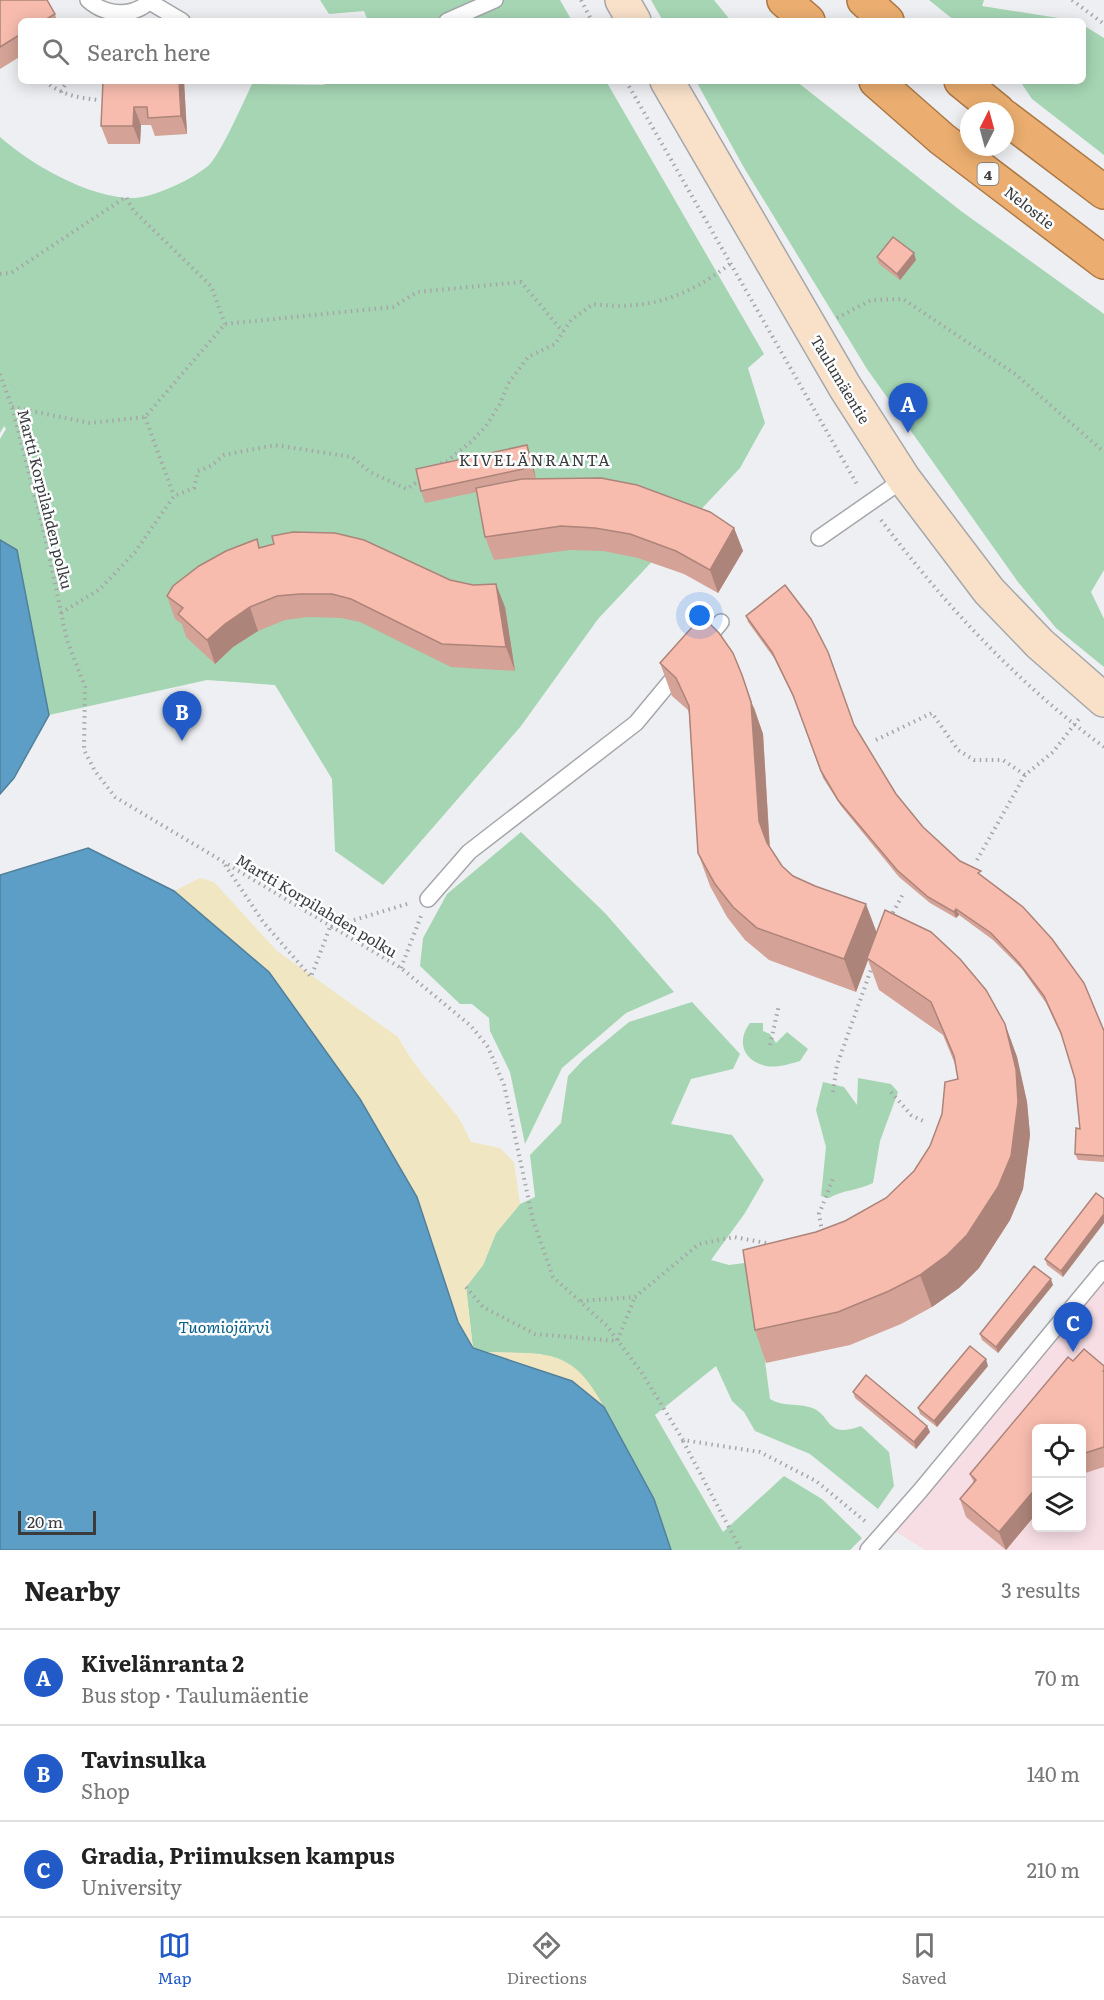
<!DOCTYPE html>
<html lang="en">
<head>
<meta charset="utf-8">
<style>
  body { margin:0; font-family:Literata,serif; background:#f6f6f6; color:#222 }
  .controls { position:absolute; right:18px; bottom:18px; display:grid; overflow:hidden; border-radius:9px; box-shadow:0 3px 15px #0003 }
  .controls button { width:54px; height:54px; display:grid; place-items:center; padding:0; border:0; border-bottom:2px solid #e0e0e0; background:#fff; color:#222; font:30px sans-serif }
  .compass { position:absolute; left:960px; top:102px; width:54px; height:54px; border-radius:50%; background:#fff; box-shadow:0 3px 15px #0003; rotate:6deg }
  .scale { position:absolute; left:18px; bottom:15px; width:78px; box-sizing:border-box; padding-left:6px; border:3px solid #3b3b3c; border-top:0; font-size:16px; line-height:21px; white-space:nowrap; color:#3b3b3c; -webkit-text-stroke:4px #fcfdff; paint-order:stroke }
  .you { position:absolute; left:700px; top:616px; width:21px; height:21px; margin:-15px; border:4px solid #fff; border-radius:50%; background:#1a73e8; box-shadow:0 0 0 9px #1a73e833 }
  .badge { display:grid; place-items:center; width:39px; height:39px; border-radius:50%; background:#225ac7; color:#fff; font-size:20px; font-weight:700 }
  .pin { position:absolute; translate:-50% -50px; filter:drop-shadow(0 2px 3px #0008) }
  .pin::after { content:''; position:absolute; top:32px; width:21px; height:18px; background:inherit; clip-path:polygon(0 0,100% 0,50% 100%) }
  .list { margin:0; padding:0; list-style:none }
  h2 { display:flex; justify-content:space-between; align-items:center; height:78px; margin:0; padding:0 24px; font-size:26px }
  h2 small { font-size:20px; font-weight:400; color:#767676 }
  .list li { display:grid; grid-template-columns:39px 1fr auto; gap:18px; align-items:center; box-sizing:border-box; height:96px; padding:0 24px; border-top:2px solid #e0e0e0 }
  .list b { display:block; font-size:22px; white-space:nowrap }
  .list p { margin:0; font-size:20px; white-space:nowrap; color:#767676 }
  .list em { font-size:20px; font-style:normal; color:#767676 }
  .icon { flex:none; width:33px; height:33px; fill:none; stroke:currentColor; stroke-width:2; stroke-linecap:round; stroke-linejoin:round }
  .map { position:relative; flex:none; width:1104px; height:1550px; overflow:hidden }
  .search { position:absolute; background:#fff; box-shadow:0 3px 15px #0003; left:18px; right:18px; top:18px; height:66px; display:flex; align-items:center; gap:15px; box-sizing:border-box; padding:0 21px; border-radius:9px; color:#767676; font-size:22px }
  .sheet { height:366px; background:#fff }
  nav { display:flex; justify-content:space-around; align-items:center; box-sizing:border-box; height:84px; border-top:2px solid #e0e0e0; background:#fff; font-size:16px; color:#767676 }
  nav a { display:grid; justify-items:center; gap:3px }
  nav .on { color:#225ac7 }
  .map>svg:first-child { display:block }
  .education { fill:#f7dee5; fill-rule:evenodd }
  .green { fill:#a5d5b3 }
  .sand { fill:#f0e6c1 }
  .water { fill:#5c9ec5; stroke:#52809c; stroke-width:1.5 }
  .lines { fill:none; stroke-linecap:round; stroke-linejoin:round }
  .service-casing { stroke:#a6a7aa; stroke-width:18 }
  .secondary-casing { stroke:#a6a7aa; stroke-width:36 }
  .trunk-casing { stroke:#aa7846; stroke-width:36 }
  .path { stroke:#a6a6a8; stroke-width:4; stroke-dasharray:1.5 4.5; stroke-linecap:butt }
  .service { stroke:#fff; stroke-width:15 }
  .secondary { stroke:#f8e0c9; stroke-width:33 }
  .trunk { stroke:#ebae70; stroke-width:33 }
  .wall { fill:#d4a296 }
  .shaded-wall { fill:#ad847a }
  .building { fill:#f7bcae; stroke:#ad847a; stroke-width:1.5 }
  .labels { text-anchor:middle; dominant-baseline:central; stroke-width:5; stroke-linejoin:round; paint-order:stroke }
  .shield { fill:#fcfdff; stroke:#757576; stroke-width:1.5 }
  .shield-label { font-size:14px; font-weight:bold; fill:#3b3b3c }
  .street-label { font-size:15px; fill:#3b3b3c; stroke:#fcfdff }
  .neighbourhood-label { font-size:16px; letter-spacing:1.5px; fill:#3b3b3c; stroke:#fcfdff }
  .water-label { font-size:16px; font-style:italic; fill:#055d83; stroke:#fcfdff }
</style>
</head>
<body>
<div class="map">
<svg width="1104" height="1550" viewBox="0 0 1104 1550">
  <rect width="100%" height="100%" fill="#eeeff2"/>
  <path class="education" d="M1104,1276V1550H925L896,1532ZM1036,1428H1082V1528H1036Z"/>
  <g class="green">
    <path d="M320,0H560L572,21H368L364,11L329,14Z"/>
    <path d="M651,0H714L731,21H663Z"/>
    <path d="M929,0H984L982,6L1077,21H955Z"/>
    <path d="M1083,25L1104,38V155L1032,99L1020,81H1083Z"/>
    <path d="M337,81H606L764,354L748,368L765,423L740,468L598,619L521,726L383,885L335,851L332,779L275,685L207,680L49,715L0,740V439L6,429L4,426L0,433V137C32,165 90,199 135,198C155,197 195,178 209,165C220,155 244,101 252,84L322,85Z"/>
    <path d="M696,81H796L961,211L1104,314V570L1091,592L1104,619V667L1056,628L1018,582L867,369L743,166Z"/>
    <path d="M521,832L605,913L674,992L626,1013L562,1068L525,1144L510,1072L490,1031L489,1018L472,1004H460L420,966L423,938L447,894Z"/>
    <path d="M692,1002L740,1054L733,1069L691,1079L671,1124L732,1135L764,1180L745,1213L711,1260L729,1265L752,1262L770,1399C783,1407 795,1403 809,1407C833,1413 823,1440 861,1426L889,1452L894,1486L878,1509L810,1454L755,1431L744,1412L732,1401L716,1366L655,1415L723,1532L784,1476L822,1499L862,1538L850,1550H671L654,1499L541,1354L486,1352L473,1349L466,1287L483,1265L496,1233L520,1204L535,1197L530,1155L561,1123L568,1076L583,1060L629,1022Z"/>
    <path d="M750,1023H763V1031L770,1034L776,1043L787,1032L808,1049L800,1061C789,1064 778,1068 766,1066C743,1061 736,1041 750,1023Z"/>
    <path d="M858,1078L891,1084L898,1092L880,1141L873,1183C859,1190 843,1190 829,1198L821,1196L826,1147L816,1110L823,1082L844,1087L857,1105Z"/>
  </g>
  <g class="sand">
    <path d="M200,878L214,882L277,951L398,1037C415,1069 434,1086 455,1113C462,1121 466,1133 471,1142L500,1148L514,1162L520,1204L496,1233L483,1265L466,1287L473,1349L458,1322L417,1197L360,1099L269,972L174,891Z"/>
    <path d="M486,1352C548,1354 572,1347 604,1407L572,1381Z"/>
  </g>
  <g class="water">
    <path d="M0,540L17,550L49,715L14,778L0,794Z"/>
    <path d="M88,848L174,891L269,972L360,1099L417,1197L458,1322L473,1348L572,1381L604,1407L654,1499L671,1550H0V875Z"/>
  </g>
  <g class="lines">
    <defs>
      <g id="service">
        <path d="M88,0C106,16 133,18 151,0"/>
        <path d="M150,2L182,21"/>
        <path d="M447,21L495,0"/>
        <path d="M819,538L904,479"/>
        <path d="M702,645L721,622"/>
        <path d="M428,899L469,852L636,723L680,670"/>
        <path d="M868,1550L920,1491L1104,1269"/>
      </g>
      <g id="secondary">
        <path d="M622,0L634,21"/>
        <path d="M667,81L845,387L904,479L989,591L1040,644L1104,700"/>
      </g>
      <g id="trunk">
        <path d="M784,0L808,21"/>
        <path d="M864,0L887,21"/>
        <path d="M876,81L942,139L1104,262"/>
        <path d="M961,81L998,111"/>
        <path d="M1005,117L1104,192"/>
      </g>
    </defs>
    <use href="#service" class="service-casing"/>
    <use href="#secondary" class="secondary-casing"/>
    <use href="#trunk" class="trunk-casing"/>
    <g class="path">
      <path d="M581,0L592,21"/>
      <path d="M1072,0L1104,24"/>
      <path d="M45,81C61,95 79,98 99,100"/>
      <path d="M626,81L858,486"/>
      <path d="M61,92L67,81"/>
      <path d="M0,274L11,273L126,197L133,210L211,286L225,324"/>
      <path d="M837,318L871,300L903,299L1015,374L1104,452"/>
      <path d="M0,374L12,407L45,537L67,640L85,687L84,750L95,771L115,797L401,968L471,1026L488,1047L504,1085L533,1220L553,1277L607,1326L642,1373L683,1440L760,1452L816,1481L866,1522"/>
      <path d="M12,407L90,423L145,417L225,324L393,307L417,292L521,282L563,332"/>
      <path d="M145,417L174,496"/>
      <path d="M435,466L447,461L472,441L486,426L500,404L508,384L528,357L555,344L571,320L593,304C648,311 687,297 730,264"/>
      <path d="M881,520C946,606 1017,683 1104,747"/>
      <path d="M61,613L100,589L135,552L174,496L194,488L198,471L211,466L224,455L275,445L352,457L370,472L407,489L421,479"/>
      <path d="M876,740L932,713L958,750L974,760H1003L1025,775"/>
      <path d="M977,860L1025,775L1053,752L1081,716"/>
      <path d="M225,865L264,923L311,977L330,927"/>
      <path d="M890,918L903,894"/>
      <path d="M331,927L410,903"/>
      <path d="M401,968L421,916"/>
      <path d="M770,1045L779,1005"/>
      <path d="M833,1092L837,1065L873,964"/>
      <path d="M891,1092L911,1115L925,1122"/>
      <path d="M822,1232L819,1214L833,1179"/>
      <path d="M466,1287L483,1307L535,1334L617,1341L635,1297"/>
      <path d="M581,1301L635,1297L699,1244L734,1237L766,1243"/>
      <path d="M683,1441L741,1550"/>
    </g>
    <use href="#service" class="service"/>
    <use href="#secondary" class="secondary"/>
    <use href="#trunk" class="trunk"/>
  </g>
  <g class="wall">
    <path d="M0,0L55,14L57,21H21V56L0,69Z"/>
    <path d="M103,81H184L187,134L155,136L151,125H141L140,144H108L101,126Z"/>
    <path d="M877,257L916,260L900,280L879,264Z"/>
    <path d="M531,457L536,479L734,528L743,551L718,593L684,574L638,558L603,551L570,550L494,560L485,537L477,492L425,503L421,491Z"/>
    <path d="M257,539L260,548L505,607L515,671L451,667L360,622L341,618L308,617L285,620L258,631L233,647L215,664L186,637L182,624L175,619L167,596Z"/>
    <path d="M746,616L854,726L896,794L923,827L960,861L983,877L1104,1029V1162L1078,1160L1075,1154L1080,1129L1075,1079L1062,1037L1046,1003L1022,969L993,940L959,915L956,918L930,903L899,877L841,806L823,778L795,701L774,658L748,622Z"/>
    <path d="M660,663L754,707L763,734L770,848L782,866L793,876L876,933L1005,1024L1017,1057L1027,1102L1030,1135L1023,1189L1010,1220L979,1268L959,1288L932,1307L901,1324L850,1345L766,1363L755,1330L816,1232L845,1221L886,1198L914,1171L930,1146L958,1079L955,1064L943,1035L879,990L868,960L856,992L769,960L745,940L727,917L710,886L698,853L689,714L688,710L672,696Z"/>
    <path d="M1096,1193L1063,1277L1047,1265L1045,1259Z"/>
    <path d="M1053,1285L998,1353L982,1340L980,1334Z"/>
    <path d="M1073,1361L1104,1366V1467L1082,1474V1428H1036V1514L1006,1550L966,1517L960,1499L974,1483L970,1474Z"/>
    <path d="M988,1366L937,1427L920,1414L918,1408Z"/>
    <path d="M853,1392L927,1426L930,1432L916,1449L855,1398Z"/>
  </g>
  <g class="shaded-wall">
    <path d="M179,81H184L187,134L181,116Z"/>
    <path d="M134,107L141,125L140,144L133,126Z"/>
    <path d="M914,253L916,260L900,280L897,274Z"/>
    <path d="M527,445L531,457L536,479L532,467Z"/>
    <path d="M734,528L743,551L718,593L710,570Z"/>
    <path d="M496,584L505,607L515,671L506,647Z"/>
    <path d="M250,607L258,631L233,647L215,664L207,640L225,624Z"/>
    <path d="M742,675L763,734L770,854L759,821Z"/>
    <path d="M866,904L878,936L867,958L868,960L856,992L844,959Z"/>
    <path d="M956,909L959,915L956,918L954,912Z"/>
    <path d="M1005,1024L1017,1057L1027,1102L1030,1135L1023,1189L1010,1220L979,1268L959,1288L932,1307L920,1275Z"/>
    <path d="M1104,1214V1223L1063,1277L1061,1271Z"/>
    <path d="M1051,1279L1053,1285L998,1353L996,1347Z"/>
    <path d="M986,1359L988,1366L937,1427L934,1421Z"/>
    <path d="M927,1426L930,1432L916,1449L914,1442Z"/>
    <path d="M1036,1488V1514L1006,1550L999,1532Z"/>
  </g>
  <g class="building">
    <path d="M0,0H47L55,14L43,21H21V34L0,47Z"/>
    <path d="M103,81H179L181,116L148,118L147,107H134L133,126H101Z"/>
    <path d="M893,237L914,253L897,274L877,257Z"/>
    <path d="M527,445L532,467L421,491L416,469Z"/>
    <path d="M601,478L637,485L710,512L734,528L710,570L676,551L630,534L595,528L561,526L485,537L476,488L522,479Z"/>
    <path d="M293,532L335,533L364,540L450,580L473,585L496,584L506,647L442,644L351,599L332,594H300L277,596L250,607L225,624L207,640L178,614L183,608L167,596L173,586L199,566L226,551L257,539L259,548L274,544L272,536Z"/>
    <path d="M785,585L811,619L828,652L854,725L896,794L923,827L960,861L981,871L978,873L1023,907L1052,939L1084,983L1104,1031V1156L1075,1154L1076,1128L1080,1129L1075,1079L1061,1033L1044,996L1019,963L991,933L956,909L954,912L928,897L897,870L838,800L821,771L793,695L772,652L746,616Z"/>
    <path d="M702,616L719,633L733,653L742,675L751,702L759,821L767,843L782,866L793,876L815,886L866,904L844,959L757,928L733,907L715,884L698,853L689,706L676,678L660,663Z"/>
    <path d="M885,910L931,932L960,959L986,990L1005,1024L1016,1069L1018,1102L1011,1156L998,1187L967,1235L947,1255L920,1275L889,1291L838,1312L755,1330L743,1250L816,1232L845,1221L886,1198L914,1171L930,1146L942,1114L945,1082L958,1079L954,1056L931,1002L867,958Z"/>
    <path d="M1096,1193L1104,1199V1214L1061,1271L1045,1259Z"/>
    <path d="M1034,1266L1051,1279L996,1347L980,1334Z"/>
    <path d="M970,1346L986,1359L934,1421L918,1408Z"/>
    <path d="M1084,1349L1104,1366V1370L1103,1371L1104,1372V1447L1082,1454V1428H1036V1488L999,1532L960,1499L976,1480L970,1474L1068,1357L1073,1361Z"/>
    <path d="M866,1375L927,1426L914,1442L853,1392Z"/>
  </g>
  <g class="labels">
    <rect class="shield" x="977.5" y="163" width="21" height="22" rx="4.5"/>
    <g class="shield-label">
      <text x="988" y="174">4</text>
    </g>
    <g class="street-label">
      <text transform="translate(1030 207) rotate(38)">Nelostie</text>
      <text transform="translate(841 379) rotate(59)">Taulumäentie</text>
      <text transform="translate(46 499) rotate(76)">Martti Korpilahden polku</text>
      <text transform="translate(317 905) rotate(31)">Martti Korpilahden polku</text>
    </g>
    <g class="neighbourhood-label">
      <text x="535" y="459">KIVELÄNRANTA</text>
    </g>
    <g class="water-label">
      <text x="224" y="1326">Tuomiojärvi</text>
    </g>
  </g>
</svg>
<div class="controls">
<button><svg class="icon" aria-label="locate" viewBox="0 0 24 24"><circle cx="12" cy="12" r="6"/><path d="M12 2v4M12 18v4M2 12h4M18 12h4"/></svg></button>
<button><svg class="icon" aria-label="layers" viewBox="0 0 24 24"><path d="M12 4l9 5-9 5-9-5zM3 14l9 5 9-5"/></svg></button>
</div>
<svg class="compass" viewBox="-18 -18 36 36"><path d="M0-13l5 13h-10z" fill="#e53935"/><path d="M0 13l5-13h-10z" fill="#767676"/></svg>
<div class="scale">20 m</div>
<div class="you"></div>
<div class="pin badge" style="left:908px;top:433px">A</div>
<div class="pin badge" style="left:182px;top:741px">B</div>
<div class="pin badge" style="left:1073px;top:1352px">C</div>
<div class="search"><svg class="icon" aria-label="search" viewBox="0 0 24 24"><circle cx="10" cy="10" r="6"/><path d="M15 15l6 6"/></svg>Search here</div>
</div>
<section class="sheet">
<h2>Nearby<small>3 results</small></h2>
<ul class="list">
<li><span class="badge">A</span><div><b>Kivelänranta 2</b><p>Bus stop · Taulumäentie</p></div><em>70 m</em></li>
<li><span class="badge">B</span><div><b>Tavinsulka</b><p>Shop</p></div><em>140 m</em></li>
<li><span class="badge">C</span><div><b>Gradia, Priimuksen kampus</b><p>University</p></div><em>210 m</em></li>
</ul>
</section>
<nav>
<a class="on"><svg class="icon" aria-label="map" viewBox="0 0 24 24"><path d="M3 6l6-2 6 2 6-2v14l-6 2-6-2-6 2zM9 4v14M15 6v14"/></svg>Map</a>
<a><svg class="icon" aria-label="directions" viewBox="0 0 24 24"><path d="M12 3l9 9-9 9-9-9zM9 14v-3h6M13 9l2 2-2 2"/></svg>Directions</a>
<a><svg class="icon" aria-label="saved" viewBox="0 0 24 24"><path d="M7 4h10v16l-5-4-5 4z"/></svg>Saved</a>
</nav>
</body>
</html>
